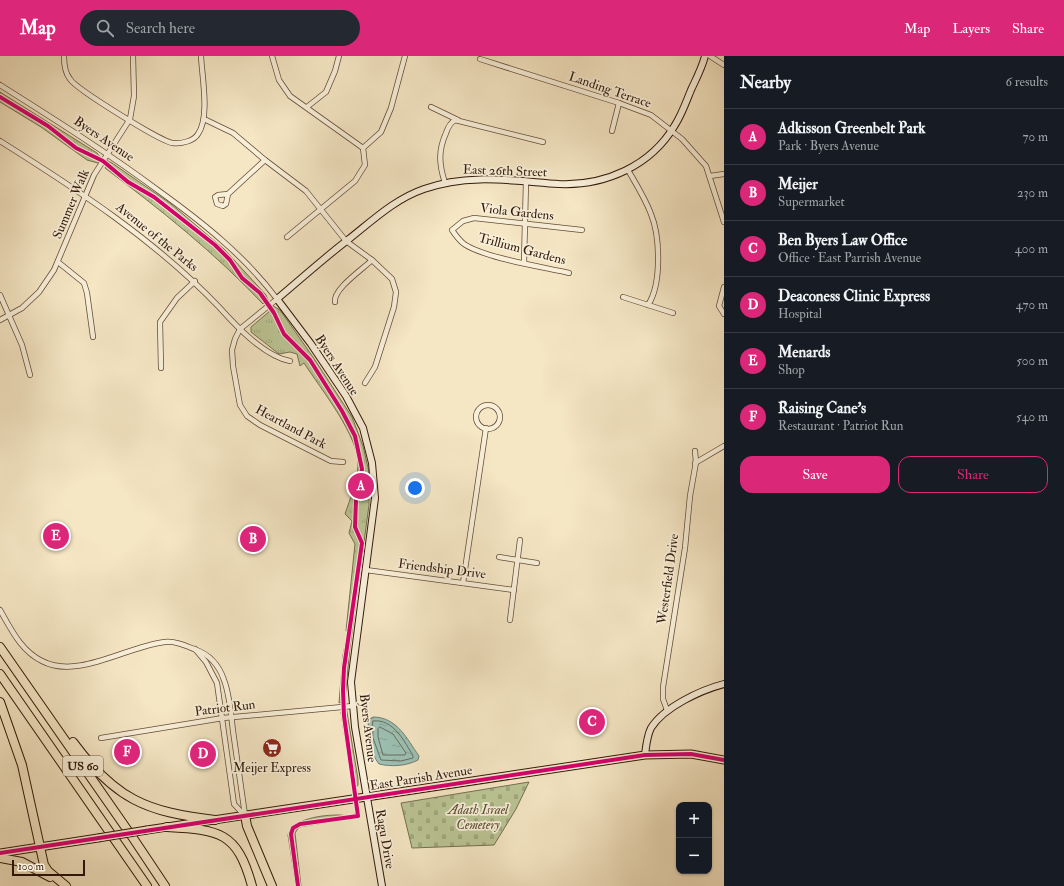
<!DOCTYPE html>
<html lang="en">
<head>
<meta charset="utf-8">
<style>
  body { margin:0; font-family:"IM FELL Double Pica",serif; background:#242831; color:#f1f3f6 }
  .controls { position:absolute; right:12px; bottom:12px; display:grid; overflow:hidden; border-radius:8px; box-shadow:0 1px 3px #0004 }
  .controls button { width:36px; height:36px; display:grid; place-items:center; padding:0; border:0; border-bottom:1px solid #363941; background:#171b24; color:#f1f3f6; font:20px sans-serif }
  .scale { position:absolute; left:12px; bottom:10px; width:73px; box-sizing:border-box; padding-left:4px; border:2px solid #32190a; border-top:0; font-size:11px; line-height:14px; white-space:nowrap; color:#32190a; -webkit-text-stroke:3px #f8efd9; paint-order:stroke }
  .you { position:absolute; left:415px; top:432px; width:14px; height:14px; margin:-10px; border:3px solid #fff; border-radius:50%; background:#1a73e8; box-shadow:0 0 0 6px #1a73e833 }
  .badge { display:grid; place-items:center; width:26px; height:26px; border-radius:50%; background:#db2777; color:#fff; font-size:13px; font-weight:700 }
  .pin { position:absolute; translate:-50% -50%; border:2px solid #fff; box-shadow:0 1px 4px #0006 }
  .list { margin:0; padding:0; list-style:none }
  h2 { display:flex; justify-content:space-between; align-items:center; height:52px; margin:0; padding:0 16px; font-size:17px }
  h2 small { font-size:13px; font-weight:400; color:#9ea1a6 }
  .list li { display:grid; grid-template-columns:26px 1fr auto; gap:12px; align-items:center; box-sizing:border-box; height:56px; padding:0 16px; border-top:1px solid #363941 }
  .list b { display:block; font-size:15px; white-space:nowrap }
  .list p { margin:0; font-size:13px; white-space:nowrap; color:#9ea1a6 }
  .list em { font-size:13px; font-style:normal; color:#9ea1a6 }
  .actions { display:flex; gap:8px; padding:12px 16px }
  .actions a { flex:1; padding:9px 0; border:1px solid #db2777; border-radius:12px; text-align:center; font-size:14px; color:#db2777 }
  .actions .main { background:#db2777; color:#fff }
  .icon { flex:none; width:22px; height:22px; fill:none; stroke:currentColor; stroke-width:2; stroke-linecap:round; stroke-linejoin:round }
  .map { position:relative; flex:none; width:724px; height:830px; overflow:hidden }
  header { display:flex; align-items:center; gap:24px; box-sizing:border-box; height:56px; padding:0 20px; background:#db2777; color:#fff }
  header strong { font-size:19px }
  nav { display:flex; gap:22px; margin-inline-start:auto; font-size:14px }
  .search { width:280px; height:36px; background:#242831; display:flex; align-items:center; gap:10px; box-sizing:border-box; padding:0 14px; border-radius:22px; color:#9ea1a6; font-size:15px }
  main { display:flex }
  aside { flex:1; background:#171b24 }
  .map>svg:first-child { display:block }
  .cemetery { fill:url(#cemetery-stones); stroke:#766f50 }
  .park { fill:url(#park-tufts); stroke:#766f50 }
  .water { fill:url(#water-ripples); stroke:#727d6f }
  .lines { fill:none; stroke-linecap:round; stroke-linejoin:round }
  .shore { stroke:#676c5e; stroke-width:1 }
  .street-casing { stroke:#634c38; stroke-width:6 }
  .secondary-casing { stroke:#32190a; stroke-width:8 }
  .primary-casing { stroke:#32190a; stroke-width:9 }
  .highway-casing { stroke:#32190a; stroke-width:10 }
  .street { stroke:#f8efd9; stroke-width:4.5 }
  .secondary { stroke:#f8efd9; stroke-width:6 }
  .primary { stroke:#f5e6c4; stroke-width:7 }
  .highway { stroke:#f5e6c4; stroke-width:8 }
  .primary-bridge-casing { stroke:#32190a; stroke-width:9; stroke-linecap:butt }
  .primary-bridge { stroke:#f5e6c4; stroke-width:7 }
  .cycleway-casing { stroke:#f8efd9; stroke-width:6 }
  .cycleway { stroke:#d6006c; stroke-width:4 }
  .labels { text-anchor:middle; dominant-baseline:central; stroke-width:3.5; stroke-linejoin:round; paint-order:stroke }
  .shield { fill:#f8efd9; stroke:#6d5948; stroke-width:1 }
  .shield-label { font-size:12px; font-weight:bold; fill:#32190a }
  .street-label { font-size:13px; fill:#32190a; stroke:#f8efd9 }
  .poi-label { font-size:13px; fill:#32190a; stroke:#f8efd9 }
  .park-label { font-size:13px; font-style:italic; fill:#5b4d34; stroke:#f8efd9 }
</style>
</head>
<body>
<header>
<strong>Map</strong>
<div class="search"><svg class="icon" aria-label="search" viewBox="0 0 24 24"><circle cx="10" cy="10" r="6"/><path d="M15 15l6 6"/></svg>Search here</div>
<nav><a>Map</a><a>Layers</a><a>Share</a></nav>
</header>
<main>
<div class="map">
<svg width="724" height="830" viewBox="0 0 724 830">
  <defs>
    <pattern id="cemetery-stones" width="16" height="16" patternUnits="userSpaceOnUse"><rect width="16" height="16" fill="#bbc595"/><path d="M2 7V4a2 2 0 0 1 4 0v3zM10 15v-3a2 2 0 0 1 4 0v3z" fill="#a1a97f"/></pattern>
    <pattern id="park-tufts" width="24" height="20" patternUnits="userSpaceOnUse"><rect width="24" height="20" fill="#bbc595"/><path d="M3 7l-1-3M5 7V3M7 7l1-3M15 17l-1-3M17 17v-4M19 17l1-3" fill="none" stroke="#a1a97f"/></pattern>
    <pattern id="water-ripples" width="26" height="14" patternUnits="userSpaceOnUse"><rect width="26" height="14" fill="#9cc0b3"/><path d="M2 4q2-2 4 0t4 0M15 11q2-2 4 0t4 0" fill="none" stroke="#87a499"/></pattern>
  </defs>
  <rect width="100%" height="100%" fill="#f5e6c4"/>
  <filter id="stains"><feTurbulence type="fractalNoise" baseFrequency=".005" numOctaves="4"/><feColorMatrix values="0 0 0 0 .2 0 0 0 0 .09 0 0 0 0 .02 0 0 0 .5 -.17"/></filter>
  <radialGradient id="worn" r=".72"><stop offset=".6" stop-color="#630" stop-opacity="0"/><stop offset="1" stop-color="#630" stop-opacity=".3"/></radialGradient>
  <path class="cemetery" d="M529,726L516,753L494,789L412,792L401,747Z"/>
  <path class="park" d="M0,36L97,97L100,101L112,107L171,148L224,193L266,239C271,252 269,247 280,254L313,301L352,361L363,390L369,416V449L350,591L345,644L358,723V729L355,733L360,761L299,771L295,777L301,830H296L288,779C293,762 323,759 339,759C345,759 352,762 356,756L341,656H343L342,646L339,647L343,599L348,575H346L355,488L349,477L352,465L345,458C350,443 357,426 358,410C360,381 320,332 304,307L300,310L297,298L290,296L279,298L251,276V271L271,254L265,246L263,248C215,197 161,154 105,112L107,109L99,105L98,107L87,104L41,71L0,46Z"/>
  <path class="water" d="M373,661C397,661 407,683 419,700L418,704C407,710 391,711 379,708C369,696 369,678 368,664Z"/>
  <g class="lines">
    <g class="shore">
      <path d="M373,665C393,662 405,686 413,700V702L401,705L381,704L373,682Z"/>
      <path d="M380,671L393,678L406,697L405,699H383L378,681V673Z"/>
    </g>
    <defs>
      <g id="street">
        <path d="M64,0C64,8 65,17 70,23C76,33 163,87 173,87C181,88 194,85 198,78C210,61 202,21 201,0"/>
        <path d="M272,0L279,24L290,40L363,92L365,109L355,125L287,181"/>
        <path d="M710,0L724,9"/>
        <path d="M480,3L619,47L651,59L682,83L706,110L724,166"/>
        <path d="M0,29C54,63 108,97 159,135C202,166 245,200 277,243L240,273L235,283L232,294L233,310L240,349L247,360L260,369L331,405L343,406"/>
        <path d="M307,51L326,36L335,15L339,0"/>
        <path d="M431,51L458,64"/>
        <path d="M204,63L233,77L265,104L306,135L346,185L372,204L392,223L396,236L394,251L375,311L365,327"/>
        <path d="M612,75L619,47"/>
        <path d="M0,85C78,134 155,184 219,251C236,270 264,300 290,305"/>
        <path d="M363,92L381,76L391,52L405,0"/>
        <path d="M628,114C636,128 645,142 651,158C660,180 662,228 648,249"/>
        <path d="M710,120L724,118"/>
        <path d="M445,127C439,108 438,95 446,77C448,71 450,67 455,64L543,86"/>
        <path d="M228,138L226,148L223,150L217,148L215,141L218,139L228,138L265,104"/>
        <path d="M58,206L84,227L87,237L93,281"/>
        <path d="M524,207L526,125"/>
        <path d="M569,217C543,211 485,202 464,188C459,184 456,180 452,174L463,165L474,162L582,174"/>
        <path d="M724,231L719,250L724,258"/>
        <path d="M0,239L22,289L30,319"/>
        <path d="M623,241L673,257"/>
        <path d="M335,246C333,233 363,213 372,204"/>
        <path d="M0,264L22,252L39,236L54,214L94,119L130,63L134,40L133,0"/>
        <path d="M161,312L160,266L177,242L195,225"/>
        <circle cx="488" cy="361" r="12"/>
        <path d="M695,407L724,390"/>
        <path d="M499,501L537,507"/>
        <path d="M366,514L514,534"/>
        <path d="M463,527L486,372"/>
        <path d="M0,554C11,573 21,595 42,605C78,624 127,590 165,586C175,585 184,589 194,593C209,598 219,609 224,624C230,640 231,659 233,675C237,703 241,731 245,759"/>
        <path d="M510,564L520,484"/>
        <path d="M195,593L206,606L217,627L234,748L244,759"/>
        <path d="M667,654L663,643V631L685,492L690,440L696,406L695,395"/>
        <path d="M101,682L223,662L353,650"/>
      </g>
      <g id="secondary">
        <path d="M645,699C646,690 647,680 651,672C664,651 701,634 724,628"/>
        <path d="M382,830L355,671L351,626L375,442L372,407L363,372L346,340L311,288L277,243C301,223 324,202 349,183C373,164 395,143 424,133C469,117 514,125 559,128C605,130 651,110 675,69C682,58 686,46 691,34C696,23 702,12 705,0"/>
      </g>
      <g id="primary">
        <path d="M147,774L645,699L691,698L724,704"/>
        <path d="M0,797L98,782"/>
      </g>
      <g id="highway">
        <path d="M0,591L133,782L165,830"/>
        <path d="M0,618L147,830"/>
        <path d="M0,646L22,709L44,809L48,815L66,830"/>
        <path d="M73,686C115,743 146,756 215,764"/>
        <path d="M245,759L247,770L272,830"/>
        <path d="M167,771C219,774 237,775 252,830"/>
        <path d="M0,802L22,806L50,821"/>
      </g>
    </defs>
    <use href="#street" class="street-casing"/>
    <use href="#secondary" class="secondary-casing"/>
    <use href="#primary" class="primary-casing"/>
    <use href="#highway" class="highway-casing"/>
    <use href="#street" class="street"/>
    <use href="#secondary" class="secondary"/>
    <use href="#primary" class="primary"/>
    <use href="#highway" class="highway"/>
    <defs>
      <path id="primary-bridge" d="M98,782L147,774"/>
    </defs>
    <use href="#primary-bridge" class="primary-bridge-casing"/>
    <use href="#primary-bridge" class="primary-bridge"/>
    <defs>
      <g id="cycleway">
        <path d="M0,41L48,70L76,92L103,105L128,126L154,141L215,189L230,204L242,222L260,237L274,257L284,278L310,304L342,355L355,380L362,413L356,444L355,471L362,487L344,612L343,634L344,660L358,760L300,768L293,772L291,778L298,830"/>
        <path d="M0,797L645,699L691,698L724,704"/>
      </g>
    </defs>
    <use href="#cycleway" class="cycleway-casing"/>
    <use href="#cycleway" class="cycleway"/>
  </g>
  <defs>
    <symbol id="supermarket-disc" viewBox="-11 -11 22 22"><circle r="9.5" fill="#8f2418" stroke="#f8efd9"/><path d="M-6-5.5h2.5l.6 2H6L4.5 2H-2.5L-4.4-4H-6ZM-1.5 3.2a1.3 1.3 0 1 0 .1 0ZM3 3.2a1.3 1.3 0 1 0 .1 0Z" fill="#fff"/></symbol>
  </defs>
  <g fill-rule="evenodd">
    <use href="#supermarket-disc" x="261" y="681" width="22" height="22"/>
  </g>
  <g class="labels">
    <rect class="shield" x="63" y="700" width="40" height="20" rx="3"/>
    <g class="shield-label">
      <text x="83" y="710">US 60</text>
    </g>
    <g class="street-label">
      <text transform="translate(610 34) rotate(19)">Landing Terrace</text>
      <text transform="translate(104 83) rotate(34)">Byers Avenue</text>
      <text transform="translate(505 115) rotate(2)">East 26th Street</text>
      <text transform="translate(71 148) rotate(-67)">Summer Walk</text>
      <text transform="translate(517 156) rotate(6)">Viola Gardens</text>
      <text transform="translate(157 181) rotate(39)">Avenue of the Parks</text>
      <text transform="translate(522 193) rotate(15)">Trillium Gardens</text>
      <text transform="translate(337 309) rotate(57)">Byers Avenue</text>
      <text transform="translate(291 371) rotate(28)">Heartland Park</text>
      <text transform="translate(442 513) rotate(7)">Friendship Drive</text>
      <text transform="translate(668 523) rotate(-82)">Westerfield Drive</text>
      <text transform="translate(225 652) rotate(-7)">Patriot Run</text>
      <text transform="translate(368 672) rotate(83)">Byers Avenue</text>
      <text transform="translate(421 722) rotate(-9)">East Parrish Avenue</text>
      <text transform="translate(385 783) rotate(80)">Ragu Drive</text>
    </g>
    <g class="poi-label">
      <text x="272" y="712">Meijer Express</text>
    </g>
    <g class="park-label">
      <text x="478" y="754">Adath Israel<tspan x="478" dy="15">Cemetery</tspan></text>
    </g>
  </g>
  <rect width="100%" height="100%" filter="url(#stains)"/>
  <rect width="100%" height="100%" fill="url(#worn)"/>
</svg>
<div class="controls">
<button>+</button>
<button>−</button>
</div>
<div class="scale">100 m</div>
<div class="you"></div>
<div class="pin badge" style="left:361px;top:430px">A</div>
<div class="pin badge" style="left:253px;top:483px">B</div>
<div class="pin badge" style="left:592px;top:666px">C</div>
<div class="pin badge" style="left:203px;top:698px">D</div>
<div class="pin badge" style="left:56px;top:480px">E</div>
<div class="pin badge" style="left:127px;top:696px">F</div>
</div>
<aside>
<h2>Nearby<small>6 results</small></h2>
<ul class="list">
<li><span class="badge">A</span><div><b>Adkisson Greenbelt Park</b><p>Park · Byers Avenue</p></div><em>70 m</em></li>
<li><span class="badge">B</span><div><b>Meijer</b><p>Supermarket</p></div><em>230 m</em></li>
<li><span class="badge">C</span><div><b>Ben Byers Law Office</b><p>Office · East Parrish Avenue</p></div><em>400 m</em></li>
<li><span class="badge">D</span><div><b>Deaconess Clinic Express</b><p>Hospital</p></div><em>470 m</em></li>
<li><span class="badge">E</span><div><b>Menards</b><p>Shop</p></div><em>500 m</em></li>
<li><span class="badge">F</span><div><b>Raising Cane's</b><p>Restaurant · Patriot Run</p></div><em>540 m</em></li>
</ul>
<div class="actions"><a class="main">Save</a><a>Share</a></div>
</aside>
</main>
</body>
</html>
